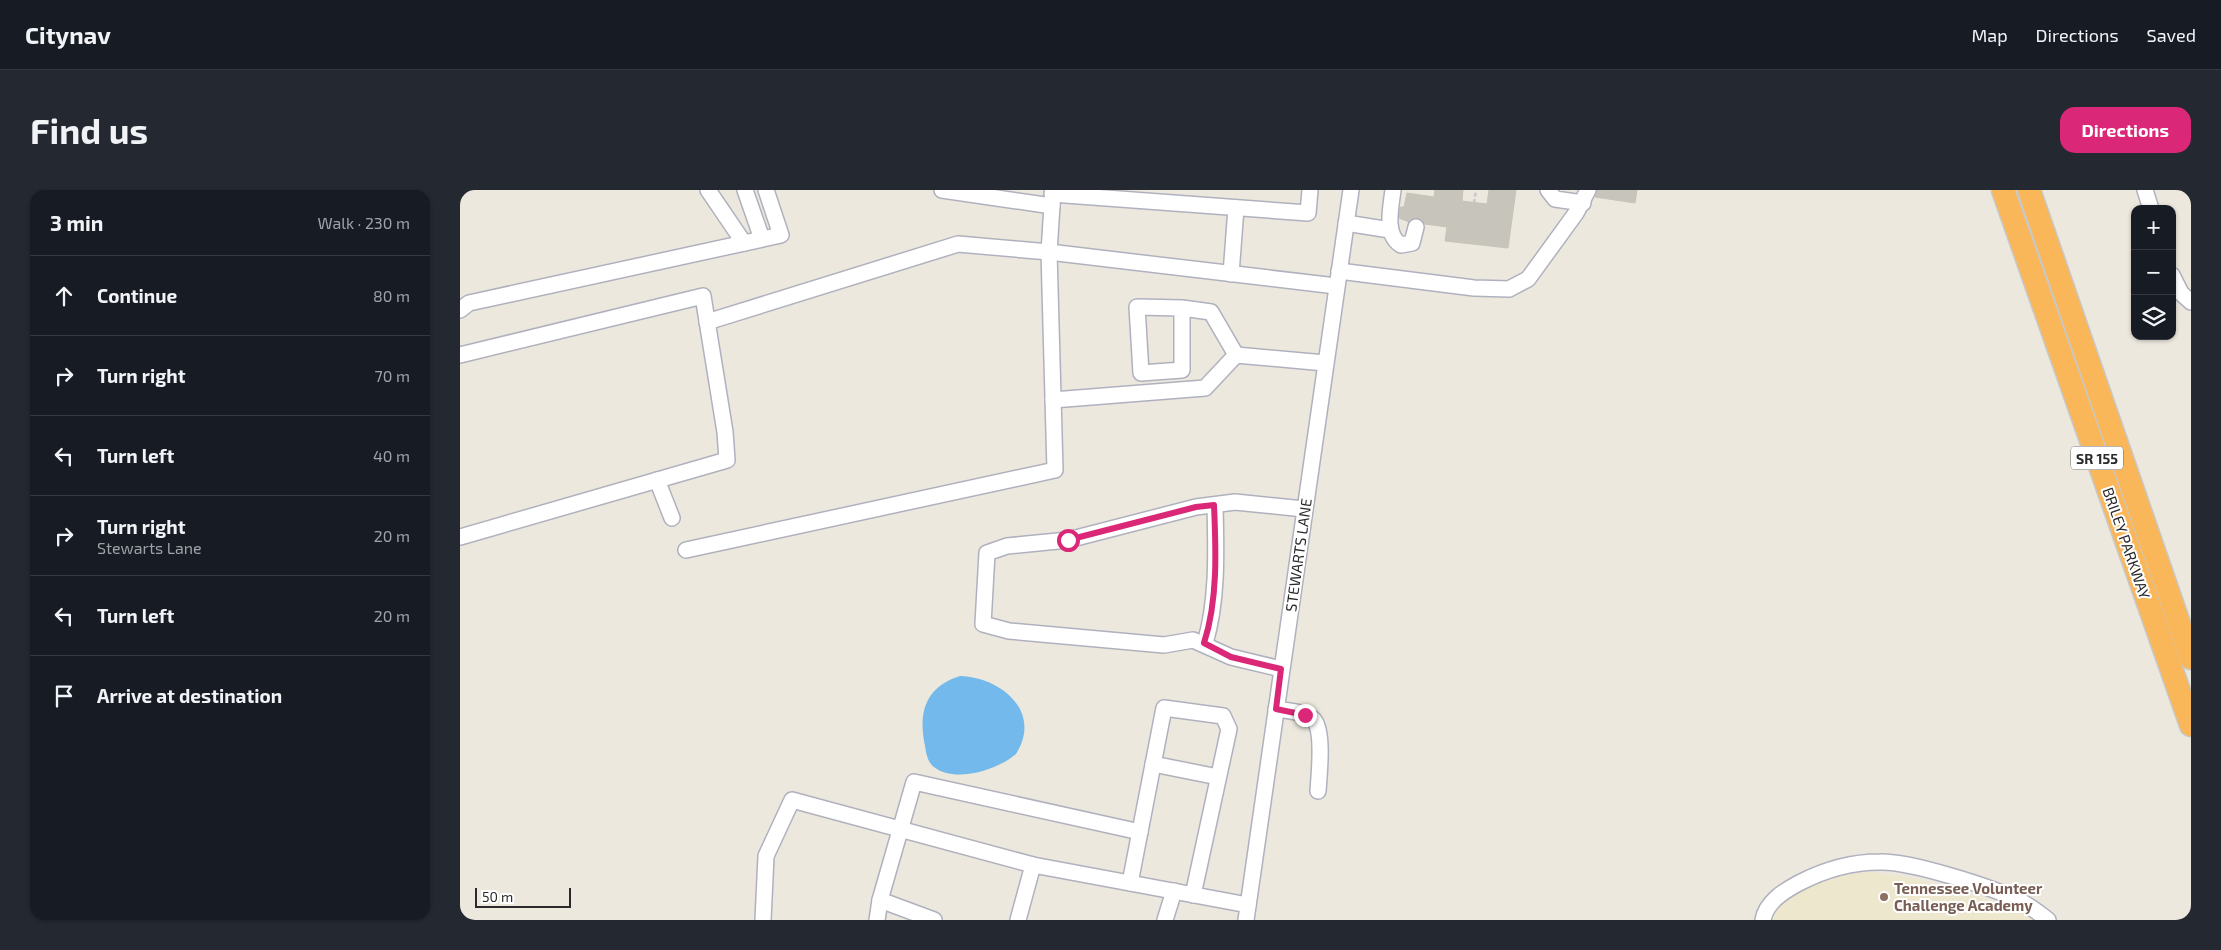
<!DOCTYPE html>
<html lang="en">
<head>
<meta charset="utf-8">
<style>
  body { margin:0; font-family:"Exo 2",sans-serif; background:#242831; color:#f1f3f6 }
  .controls { position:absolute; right:15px; top:15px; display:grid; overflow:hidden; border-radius:10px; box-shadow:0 1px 4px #0004 }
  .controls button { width:45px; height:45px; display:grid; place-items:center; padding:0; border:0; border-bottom:1px solid #363941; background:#171b24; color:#f1f3f6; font:25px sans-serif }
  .scale { position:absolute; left:15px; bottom:12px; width:96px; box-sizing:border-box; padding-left:5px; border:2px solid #2a2a2a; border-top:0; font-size:14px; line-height:18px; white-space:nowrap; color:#2a2a2a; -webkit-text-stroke:4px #fff; paint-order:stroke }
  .stop { position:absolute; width:15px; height:15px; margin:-11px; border:4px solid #db2777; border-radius:50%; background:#fff }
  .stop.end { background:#db2777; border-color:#fff; box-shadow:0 1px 5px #0008 }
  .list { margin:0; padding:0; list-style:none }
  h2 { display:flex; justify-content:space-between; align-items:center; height:65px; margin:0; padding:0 20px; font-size:21px }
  h2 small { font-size:16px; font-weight:400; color:#9ea1a6 }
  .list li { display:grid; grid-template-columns:32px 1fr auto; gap:15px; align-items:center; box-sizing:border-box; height:80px; padding:0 20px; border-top:1px solid #363941 }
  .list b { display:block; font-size:19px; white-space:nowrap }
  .list p { margin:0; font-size:16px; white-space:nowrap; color:#9ea1a6 }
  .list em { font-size:16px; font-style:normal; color:#9ea1a6 }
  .icon { flex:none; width:28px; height:28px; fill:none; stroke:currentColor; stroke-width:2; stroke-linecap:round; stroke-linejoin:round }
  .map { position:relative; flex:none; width:1731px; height:730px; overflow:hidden; border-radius:15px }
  header { display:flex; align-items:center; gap:30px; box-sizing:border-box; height:70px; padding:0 25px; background:#171b24; border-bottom:1px solid #363941 }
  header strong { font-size:24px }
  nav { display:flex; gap:28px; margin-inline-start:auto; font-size:18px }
  .intro { display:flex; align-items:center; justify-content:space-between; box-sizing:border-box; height:120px; padding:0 30px }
  h1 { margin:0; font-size:35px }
  .button { padding:12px 22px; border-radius:15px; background:#db2777; color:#fff; font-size:18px; font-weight:700 }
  main { display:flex; gap:30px; padding:0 30px }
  aside { flex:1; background:#171b24; border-radius:15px; box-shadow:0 1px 4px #0004 }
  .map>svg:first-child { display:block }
  .education { fill:#ede7cd }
  .water { fill:#73b9eb }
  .building { fill:#c7c4bc; stroke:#c7c4b6 }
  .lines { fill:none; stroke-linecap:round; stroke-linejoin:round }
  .minor-casing { stroke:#b0b1be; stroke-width:18 }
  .highway-casing { stroke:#c8c8c8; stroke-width:25 }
  .path { stroke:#c8c8c8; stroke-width:2.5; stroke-dasharray:4 2.5; stroke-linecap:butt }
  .minor { stroke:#fff; stroke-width:15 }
  .highway { stroke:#f9b75a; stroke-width:22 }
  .route { stroke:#db2777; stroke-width:6 }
  .education-dot { fill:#8d6e63; stroke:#fff; stroke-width:2 }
  .labels { text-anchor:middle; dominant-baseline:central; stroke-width:4; stroke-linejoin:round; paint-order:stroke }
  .shield { fill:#fff; stroke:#6a6a6a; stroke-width:1 }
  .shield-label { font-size:14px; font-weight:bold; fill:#2a2a2a }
  .street-label { font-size:15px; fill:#2a2a2a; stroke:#fff }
  .education-label { font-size:15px; font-weight:bold; fill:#785e54; stroke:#fff; text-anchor:start }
</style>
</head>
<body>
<header>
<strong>Citynav</strong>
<nav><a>Map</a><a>Directions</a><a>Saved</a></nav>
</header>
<div class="intro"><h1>Find us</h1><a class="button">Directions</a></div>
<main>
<aside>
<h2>3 min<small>Walk · 230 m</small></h2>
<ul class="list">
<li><svg class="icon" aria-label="ahead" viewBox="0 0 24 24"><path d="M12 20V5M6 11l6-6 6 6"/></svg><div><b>Continue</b></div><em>80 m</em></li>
<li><svg class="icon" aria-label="right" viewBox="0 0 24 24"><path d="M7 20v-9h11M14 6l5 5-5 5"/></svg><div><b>Turn right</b></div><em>70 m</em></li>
<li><svg class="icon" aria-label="left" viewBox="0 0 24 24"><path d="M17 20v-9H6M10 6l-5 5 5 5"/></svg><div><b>Turn left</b></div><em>40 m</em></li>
<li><svg class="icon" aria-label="right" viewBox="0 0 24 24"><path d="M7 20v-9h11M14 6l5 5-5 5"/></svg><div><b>Turn right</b><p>Stewarts Lane</p></div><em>20 m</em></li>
<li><svg class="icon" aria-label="left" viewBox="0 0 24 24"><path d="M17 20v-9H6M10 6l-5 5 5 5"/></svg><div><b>Turn left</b></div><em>20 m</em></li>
<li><svg class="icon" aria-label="arrive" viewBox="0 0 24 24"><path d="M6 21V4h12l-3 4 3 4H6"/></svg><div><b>Arrive at destination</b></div></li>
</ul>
</aside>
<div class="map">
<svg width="1731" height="730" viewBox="0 0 1731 730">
  <rect width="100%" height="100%" fill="#ece8dd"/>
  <path class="education" d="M1410,682L1453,688L1532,711L1557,720L1575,730H1311L1318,718L1327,710L1349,697L1384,685Z"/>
  <path class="water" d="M500,486C540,487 583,521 556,564C539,579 495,594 474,577C468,573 466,563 465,556C458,523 465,497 500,486Z"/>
  <g class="building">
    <path d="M975,0H1003L1002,11L1027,14L1029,0H1056L1048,58L985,51L987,37L965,34L958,28L949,32L939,28L940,17H944L947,3L974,7Z"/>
    <path d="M1137,0H1177L1175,13L1135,7Z"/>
  </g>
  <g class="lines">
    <defs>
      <g id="minor">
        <path d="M248,0L284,53"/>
        <path d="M285,0L302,49"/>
        <path d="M482,0L592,16"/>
        <path d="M933,0C931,17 924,45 941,55L952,53L956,37"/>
        <path d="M1088,0L1095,9L1123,13"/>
        <path d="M1685,0L1691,19"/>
        <path d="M592,4L848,23L850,0"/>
        <path d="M886,33L930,40"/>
        <path d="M879,81L1014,98L1049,99L1068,89L1116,23L1128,0"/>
        <path d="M771,84L776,18"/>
        <path d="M1712,85L1721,103L1731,112"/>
        <path d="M722,118L677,117L681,183L722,180V118L751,122L776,165"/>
        <path d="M0,120L9,113L321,45L306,0"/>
        <path d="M247,132L498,54L589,62L876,96"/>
        <path d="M0,165L243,106L265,242L267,270L0,347"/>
        <path d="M593,210L745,198L776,165L865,173"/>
        <path d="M197,290L212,328"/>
        <path d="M226,360L595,280L589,62L593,0"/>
        <path d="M745,453C758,410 756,360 755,315"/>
        <path d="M821,479L771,467L733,450L704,455L549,441L523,434L527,363L547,356L608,350L736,317L775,312L844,319"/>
        <path d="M816,519C827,521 845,521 854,530C864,542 859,586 858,601"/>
        <path d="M693,574L758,587"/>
        <path d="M670,693L704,518L763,526L769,539L733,705"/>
        <path d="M303,730L306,666L332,610L573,675"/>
        <path d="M417,730L420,710"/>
        <path d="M474,730L420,710L454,592L680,642"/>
        <path d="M558,730L573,675L788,715"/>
        <path d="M705,730L714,701"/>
        <path d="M786,730L891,0"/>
        <path d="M1303,730C1306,712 1324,701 1339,693C1364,680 1392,672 1420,672C1450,671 1532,697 1560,711C1570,716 1579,723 1588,730"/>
      </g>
      <g id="highway">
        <path d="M1543,0L1731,535"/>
        <path d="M1569,0L1731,468"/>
      </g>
    </defs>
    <use href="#minor" class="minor-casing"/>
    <use href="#highway" class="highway-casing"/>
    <path class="path" d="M1014,13L1016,0"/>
    <use href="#minor" class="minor"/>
    <use href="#highway" class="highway"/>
  </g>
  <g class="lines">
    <path class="route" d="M608,350L736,317L754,315C756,360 758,410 744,453L771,467L821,479L816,519L845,525"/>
  </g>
  <circle class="education-dot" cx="1424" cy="707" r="5"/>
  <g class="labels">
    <rect class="shield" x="1611" y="256.5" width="52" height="23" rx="4"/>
    <g class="shield-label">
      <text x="1637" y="268">SR 155</text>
    </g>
    <g class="street-label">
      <text transform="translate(1667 353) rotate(71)">BRILEY PARKWAY</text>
      <text transform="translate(838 365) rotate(-82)">STEWARTS LANE</text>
    </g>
    <g class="education-label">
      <text x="1434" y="698">Tennessee Volunteer<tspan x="1434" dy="17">Challenge Academy</tspan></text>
    </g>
  </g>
</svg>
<div class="controls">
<button>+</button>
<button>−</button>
<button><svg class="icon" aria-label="layers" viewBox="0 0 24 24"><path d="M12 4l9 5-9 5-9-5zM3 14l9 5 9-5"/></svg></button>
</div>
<div class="scale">50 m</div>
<div class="stop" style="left:608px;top:350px"></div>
<div class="stop end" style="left:845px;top:525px"></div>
</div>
</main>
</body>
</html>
